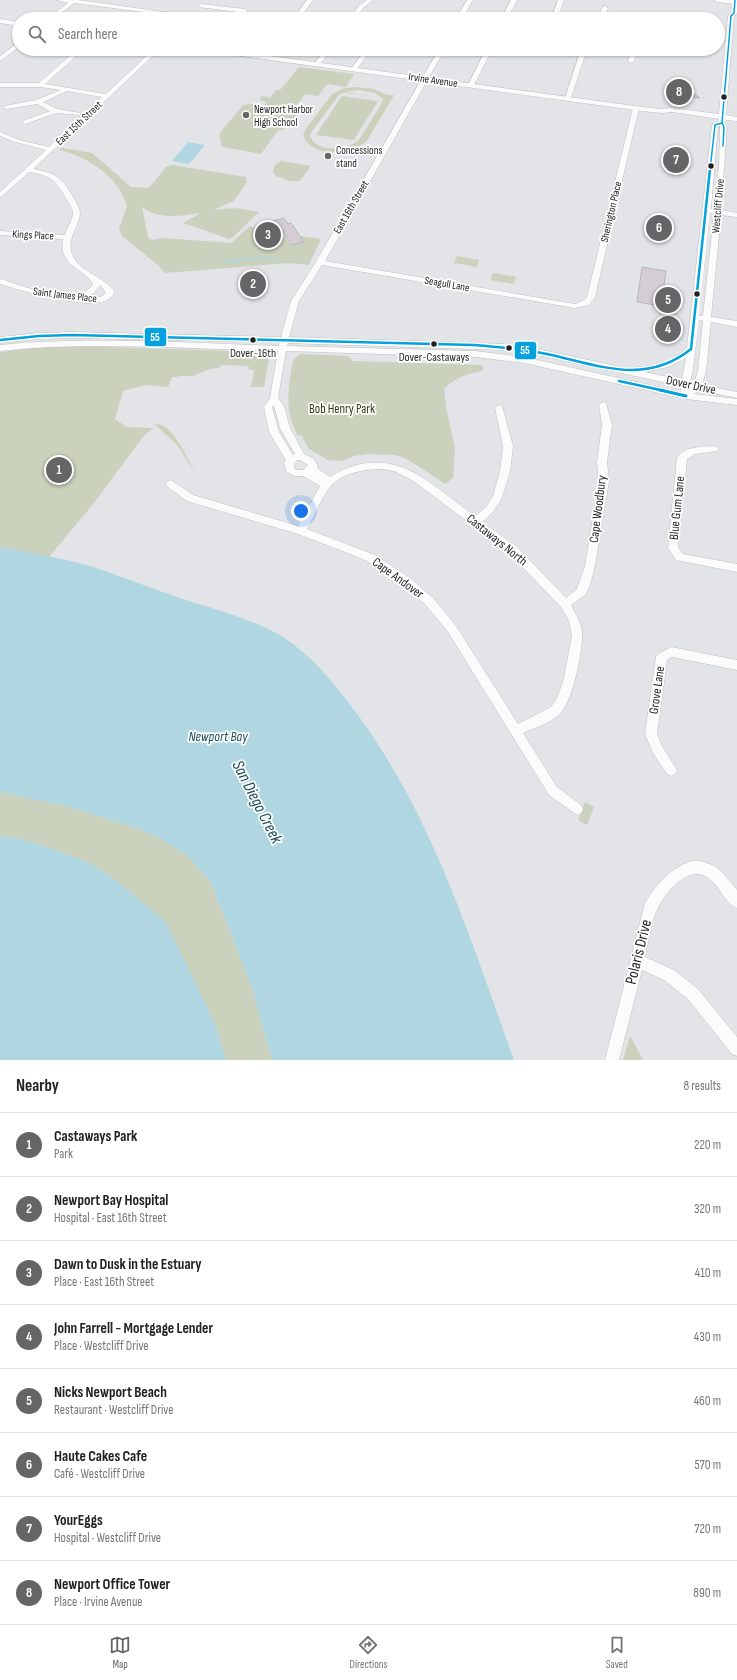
<!DOCTYPE html>
<html lang="en">
<head>
<meta charset="utf-8">
<style>
  body { margin:0; font-family:"Sofia Sans Condensed",sans-serif; background:#f2f2f2; color:#222 }
  .you { position:absolute; left:301px; top:511px; width:14px; height:14px; margin:-10px; border:3px solid #fff; border-radius:50%; background:#1a73e8; box-shadow:0 0 0 6px #1a73e833 }
  .badge { display:grid; place-items:center; width:26px; height:26px; border-radius:50%; background:#636566; color:#fff; font-size:13px; font-weight:700 }
  .pin { position:absolute; translate:-50% -50%; border:2px solid #fff; box-shadow:0 1px 4px #0006 }
  .list { margin:0; padding:0; list-style:none }
  h2 { display:flex; justify-content:space-between; align-items:center; height:52px; margin:0; padding:0 16px; font-size:17px }
  h2 small { font-size:13px; font-weight:400; color:#767676 }
  .list li { display:grid; grid-template-columns:26px 1fr auto; gap:12px; align-items:center; box-sizing:border-box; height:64px; padding:0 16px; border-top:1px solid #e0e0e0 }
  .list b { display:block; font-size:15px; white-space:nowrap }
  .list p { margin:0; font-size:13px; white-space:nowrap; color:#767676 }
  .list em { font-size:13px; font-style:normal; color:#767676 }
  .icon { flex:none; width:22px; height:22px; fill:none; stroke:currentColor; stroke-width:2; stroke-linecap:round; stroke-linejoin:round }
  .map { position:relative; flex:none; width:737px; height:1060px; overflow:hidden }
  .search { position:absolute; background:#fff; box-shadow:0 1px 3px #0004; left:12px; right:12px; top:12px; height:44px; display:flex; align-items:center; gap:10px; box-sizing:border-box; padding:0 14px; border-radius:22px; color:#767676; font-size:15px }
  .sheet { height:564px; background:#fff }
  nav { display:flex; justify-content:space-around; align-items:center; box-sizing:border-box; height:56px; border-top:1px solid #e0e0e0; background:#fff; font-size:11px; color:#767676 }
  nav a { display:grid; justify-items:center; gap:2px }
  nav .on { color:#636566 }
  .map>svg:first-child { display:block }
  .green { fill:#cad2bd; fill-rule:evenodd }
  .water { fill:#b0d7e1 }
  .lines { fill:none; stroke-linecap:round; stroke-linejoin:round }
  .stream { stroke:#b0d7e1; stroke-width:2 }
  .building { fill:#d4cdd3; stroke:#b7b7b9 }
  .minor-casing { stroke:#bfc0c2; stroke-width:1 }
  .major-casing { stroke:#bfc0c2; stroke-width:1 }
  .minor { fill:#fbfbfb; fill-rule:evenodd }
  .major { fill:#fbfbfb; fill-rule:evenodd }
  .bus-1-far2-casing { stroke:#fff; stroke-width:3 }
  .bus-1-far1-casing { stroke:#fff; stroke-width:5 }
  .bus-1-casing { stroke:#fff; stroke-width:6 }
  .bus-1-far2 { stroke:#03a1dd; stroke-width:1.5 }
  .bus-1-far1 { stroke:#03a1dd; stroke-width:2.5 }
  .bus-1 { stroke:#03a1dd; stroke-width:3 }
  .bus-dot { fill:#1f2021; stroke:#fff; stroke-width:1.5 }
  .poi-dot { fill:#636566; stroke:#fff; stroke-width:1.5 }
  .labels { text-anchor:middle; dominant-baseline:central; stroke-width:3.5; stroke-linejoin:round; paint-order:stroke }
  .far-street-label { font-size:11px; fill:#1f2021; stroke:#fff }
  .far-poi-label { font-size:11px; fill:#1f2021; stroke:#fff; text-anchor:start }
  .bus-label { font-size:12px; fill:#1f2021; stroke:#fff }
  .street-label { font-size:13px; fill:#1f2021; stroke:#fff }
  .park-label { font-size:13px; fill:#313d0c; stroke:#fff }
  .water-label { font-size:14px; font-style:italic; fill:#1b4c56; stroke:#fff }
  .near-street-label { font-size:16px; fill:#1f2021; stroke:#fff }
  .near-water-label { font-size:17px; font-style:italic; fill:#1b4c56; stroke:#fff }
  .line-badge { stroke:#fff; stroke-width:1.5 }
  .badge-label { font-size:11px; text-anchor:middle; font-weight:bold; fill:#fff }
</style>
</head>
<body>
<div class="map">
<svg width="737" height="1060" viewBox="0 0 737 1060">
  <rect width="100%" height="100%" fill="#e2e4e7"/>
  <g class="green">
    <path d="M299,67L354,74L346,87L327,84L318,96L305,94L293,110L264,105L267,102L259,100L262,96L270,98L276,90H280Z"/>
    <path d="M357,87L374,89L387,95H394L367,141C351,154 313,159 303,136L305,130L332,94L345,88ZM358,90L375,93L383,99L382,103L359,140C347,150 318,154 310,136L312,131L339,95L345,92V93L378,97L345,92Z"/>
    <path d="M342,96L378,101L354,140L316,135Z"/>
    <path d="M249,104L300,111L289,125L282,124L281,126H286L283,128L284,130H278L261,154L222,147L219,134L243,105Z"/>
    <path d="M62,148L92,153L131,187L149,188L166,167L172,165L246,177L247,182L234,201L213,210L235,208L259,212L232,238L229,239L183,223L201,213C181,216 158,220 142,207L148,237L151,240L164,238L231,243L250,226L253,227L267,221L274,228L262,233L266,238L282,234L291,245L304,242L300,236L321,239L309,265L289,263L165,273L159,266L122,236L119,229L127,206C119,177 87,156 59,150Z"/>
    <path d="M281,161L311,166L300,181H289L276,176L273,171L275,165Z"/>
    <path d="M457,256L479,260L477,267L454,263Z"/>
    <path d="M493,273L516,277L514,284L490,280Z"/>
    <path d="M74,346L260,352L269,358L264,387H251L254,370H248L249,366L221,365L219,368L210,369L193,376H178V377H172L168,387L145,385L123,391L115,419L127,427L153,428L143,437L94,503L49,557L0,547V352L43,347Z"/>
    <path d="M300,354L348,356L353,361L483,365V371C468,373 455,378 444,389L446,407L455,448L453,478L445,484L415,464L404,458L395,455L368,454L354,456L342,461L328,460L309,449L301,435L298,436C284,411 288,387 293,360Z"/>
    <path d="M157,424C174,425 189,462 196,475L178,446L157,426H154Z"/>
    <path d="M0,792L69,807L140,829L163,840L188,856L211,883L252,988L272,1060H226L215,1023L165,922L122,885L92,864L44,846L18,838L0,836Z"/>
    <path d="M585,802L594,807L587,825L578,820Z"/>
    <path d="M630,1036L643,1060H623Z"/>
  </g>
  <g class="water">
    <path d="M188,142L205,145L189,164L172,161Z"/>
    <path d="M0,547C30,553 64,558 93,567C124,577 155,590 186,600C223,612 267,622 298,648C318,664 335,685 351,706C431,810 470,938 514,1060H272L252,988L211,883L188,856L163,840L140,829L69,807L0,792Z"/>
    <path d="M0,836L18,838L44,846L92,864L122,885L165,921L215,1023L226,1060H0Z"/>
  </g>
  <g class="lines">
    <g class="stream">
      <path d="M224,261L263,258L279,260"/>
      <path d="M206,262H209"/>
    </g>
  </g>
  <g class="building">
    <path d="M672,83L689,85L688,90L700,98L670,94Z"/>
    <path d="M284,218L288,224L291,223L304,242L292,245L279,226L274,228L270,222Z"/>
    <path d="M642,267L666,271L661,306L637,302Z"/>
    <path d="M660,317L679,320L676,341L656,337Z"/>
  </g>
  <g class="lines">
    <defs>
      <g id="minor">
        <path d="M57,0H78L193,16L190,18L74,3L53,19H47L68,3Z"/>
        <path d="M307,0H313L299,19H293Z"/>
        <path d="M367,0H373L364,7L355,19H349L360,5Z"/>
        <path d="M467,0H473L462,19H456Z"/>
        <path d="M511,0H517L507,19H501Z"/>
        <path d="M558,0H564L557,19H551Z"/>
        <path d="M714,0H737V4L717,2Z"/>
        <path d="M201,4L245,9L248,11L245,13L199,7V5Z"/>
        <path d="M605,6L608,8L604,19H598L602,8Z"/>
        <path d="M643,15L645,16L646,19H640L641,16Z"/>
        <path d="M19,42V47L0,61V56Z"/>
        <path d="M78,49H84L45,84L106,94L154,49H160L33,169C55,173 62,177 73,197C76,202 80,208 80,214C78,230 64,241 74,258C83,273 104,277 114,291L113,296C110,297 108,300 105,301C83,309 23,291 0,284V279C23,285 76,310 93,284C85,268 58,267 63,239L0,235V231L65,235C67,228 72,221 73,214C73,209 70,204 67,200C56,180 52,176 29,172L0,198V192L46,150L15,142L0,136V132L19,140L49,147L102,97L67,91L43,102L57,109L80,113V115L56,113L25,124L22,122L23,121L50,111L37,104L6,109L4,108V106L36,100L61,90L40,87H0V83H39ZM100,285L103,288L106,293L101,297L85,298L94,293Z"/>
        <path d="M267,49H273L265,58H261L260,57Z"/>
        <path d="M326,49H332L319,65H315L314,64Z"/>
        <path d="M366,49H372L356,70H352L351,69Z"/>
        <path d="M439,49H445L325,261L575,304L583,301L587,297L633,108L636,106L639,108L595,297L589,305L575,308L322,265L299,301L289,337L504,344L547,351L630,369C635,366 643,367 649,366C664,364 676,358 687,348L712,125L724,122L727,127L721,210L737,213V217L721,215L711,317L737,321V327L711,322L706,371L702,385L737,392V398L699,390L694,394L737,399V405L686,399L524,363L475,357L286,351L278,398L284,406L290,428L304,454L314,459L318,466L317,468L330,477C392,440 427,482 475,516L486,507L493,496L500,472L503,446L495,408L499,405L502,406L513,446L510,472L501,500L492,513L482,522L516,546L566,598L577,589L585,566L599,481L597,462L602,425L599,405L603,402L606,403L612,425L607,462L609,481L595,566L590,585L585,595L571,605C576,615 583,625 582,637C582,655 572,703 559,715C550,723 534,728 523,733L557,787L581,805L583,809L581,813L577,815L549,795L448,632L425,604L402,584L367,561L353,555L298,534L187,501L168,487L166,484L168,481L171,480L193,495L298,526L320,486L303,476H294L286,471L284,463L286,460L269,432L264,407L270,398L278,351C186,349 92,341 0,351V345C92,336 186,343 279,346V342L72,338L39,339L0,343V337L39,333L72,332L281,337L291,301L316,262ZM720,125L719,167L714,209H711L718,126ZM710,213L714,214L703,316H699ZM699,320L703,321L698,371L694,383L690,382L693,369ZM288,343L504,350L547,357L681,386V392L524,357L475,351L287,346ZM686,358L682,380L645,372L668,367ZM274,405L280,428L295,454L293,455L279,432L272,407ZM297,460H300L308,465L303,470H296L294,468V464ZM382,469L394,471L415,482L508,552L561,607L569,621L572,636L563,682L557,698L551,707L518,724L456,626L433,598L410,578L375,555L307,529C313,518 322,497 330,487C341,473 365,469 382,469Z"/>
        <path d="M486,49H492L474,85L469,86L468,85Z"/>
        <path d="M581,49H587L571,98L566,99L565,98Z"/>
        <path d="M632,49H638L634,61L631,63L628,61Z"/>
        <path d="M714,446L717,447L719,449L717,451L695,454L687,459L678,547L683,554L737,564V572L676,560L668,548L677,458C685,446 701,447 714,446Z"/>
        <path d="M671,647L737,660V670L672,657L667,660L657,734L662,746L677,770L675,774L671,776L667,774L653,753L645,734L656,657L658,654Z"/>
        <path d="M691,861H701L715,866L722,872L737,890V908C723,902 719,883 705,876C687,866 663,895 657,910C650,924 648,942 645,957L674,970L698,989L737,1037V1056L732,1054L688,999L664,980L642,970L619,1060H605L645,903C657,883 670,869 691,861Z"/>
      </g>
      <g id="major">
        <path d="M732,0H737V13L734,16L726,115L737,117V121L726,120L725,125H722L718,123L719,119L672,112L662,113L642,111L204,51L201,49H219L642,107L662,109L672,108L719,114L728,16L731,13Z"/>
        <path d="M0,19L19,22V26L0,23Z"/>
      </g>
    </defs>
    <use href="#minor" class="minor-casing"/>
    <use href="#major" class="major-casing"/>
    <use href="#minor" class="minor"/>
    <use href="#major" class="major"/>
    <defs>
      <g id="bus-1-far2">
        <path d="M723,146L724,127L722,123L731,16L734,13L735,0"/>
        <path d="M710,170L715,125L722,123"/>
      </g>
      <g id="bus-1-far1">
        <path d="M0,340L39,336L72,335L474,345C499,347 523,349 547,354C598,365 645,386 691,349L710,169"/>
        <path d="M619,381L665,391"/>
      </g>
      <path id="bus-1" d="M660,390L686,396"/>
    </defs>
    <use href="#bus-1-far2" class="bus-1-far2-casing"/>
    <use href="#bus-1-far1" class="bus-1-far1-casing"/>
    <use href="#bus-1" class="bus-1-casing"/>
    <use href="#bus-1-far2" class="bus-1-far2"/>
    <use href="#bus-1-far1" class="bus-1-far1"/>
    <use href="#bus-1" class="bus-1"/>
  </g>
  <g class="bus-dot">
    <circle cx="724" cy="97" r="3.5"/>
    <circle cx="711" cy="166" r="3.5"/>
    <circle cx="697" cy="294" r="3.5"/>
    <circle cx="253" cy="340" r="3.5"/>
    <circle cx="434" cy="344" r="3.5"/>
    <circle cx="509" cy="348" r="3.5"/>
  </g>
  <g class="poi-dot">
    <circle cx="246" cy="115" r="4"/>
    <circle cx="328" cy="156" r="4"/>
  </g>
  <g class="labels">
    <g class="far-street-label">
      <text transform="translate(433 80) rotate(8)">Irvine Avenue</text>
      <text transform="translate(79 123) rotate(-43)">East 15th Street</text>
      <text transform="translate(718 206) rotate(-85)">Westcliff Drive</text>
      <text transform="translate(351 207) rotate(-60)">East 16th Street</text>
      <text transform="translate(611 212) rotate(-77)">Sherington Place</text>
      <text transform="translate(33 235) rotate(3)">Kings Place</text>
      <text transform="translate(447 284) rotate(10)">Seagull Lane</text>
      <text transform="translate(65 295) rotate(7)">Saint James Place</text>
    </g>
    <g class="far-poi-label">
      <text x="254" y="109">Newport Harbor<tspan x="254" dy="13">High School</tspan></text>
      <text x="336" y="150">Concessions<tspan x="336" dy="13">stand</tspan></text>
    </g>
    <g class="bus-label">
      <text x="253" y="353">Dover-16th</text>
      <text x="434" y="357">Dover-Castaways</text>
    </g>
    <g class="street-label">
      <text transform="translate(691 385) rotate(12)">Dover Drive</text>
      <text transform="translate(677 508) rotate(-84)">Blue Gum Lane</text>
      <text transform="translate(598 509) rotate(-83)">Cape Woodbury</text>
      <text transform="translate(497 540) rotate(39)">Castaways North</text>
      <text transform="translate(398 578) rotate(36)">Cape Andover</text>
      <text transform="translate(657 690) rotate(-82)">Grove Lane</text>
    </g>
    <g class="park-label">
      <text x="342" y="409">Bob Henry Park</text>
    </g>
    <g class="water-label">
      <text x="218" y="736">Newport Bay</text>
    </g>
    <g class="near-street-label">
      <text transform="translate(639 952) rotate(-76)">Polaris Drive</text>
    </g>
    <g class="near-water-label">
      <text transform="translate(257 802) rotate(63)">San Diego Creek</text>
    </g>
  </g>
  <g class="line-badge">
    <rect x="144" y="327" width="23" height="20" rx="4" fill="#03a1dd"/>
    <rect x="514" y="341" width="23" height="19" rx="4" fill="#03a1dd"/>
  </g>
  <g class="badge-label">
    <text x="155" y="341">55</text>
    <text x="525" y="354">55</text>
  </g>
</svg>
<div class="you"></div>
<div class="pin badge" style="left:59px;top:470px">1</div>
<div class="pin badge" style="left:253px;top:284px">2</div>
<div class="pin badge" style="left:268px;top:235px">3</div>
<div class="pin badge" style="left:668px;top:329px">4</div>
<div class="pin badge" style="left:668px;top:300px">5</div>
<div class="pin badge" style="left:659px;top:228px">6</div>
<div class="pin badge" style="left:676px;top:160px">7</div>
<div class="pin badge" style="left:679px;top:92px">8</div>
<div class="search"><svg class="icon" aria-label="search" viewBox="0 0 24 24"><circle cx="10" cy="10" r="6"/><path d="M15 15l6 6"/></svg>Search here</div>
</div>
<section class="sheet">
<h2>Nearby<small>8 results</small></h2>
<ul class="list">
<li><span class="badge">1</span><div><b>Castaways Park</b><p>Park</p></div><em>220 m</em></li>
<li><span class="badge">2</span><div><b>Newport Bay Hospital</b><p>Hospital · East 16th Street</p></div><em>320 m</em></li>
<li><span class="badge">3</span><div><b>Dawn to Dusk in the Estuary</b><p>Place · East 16th Street</p></div><em>410 m</em></li>
<li><span class="badge">4</span><div><b>John Farrell - Mortgage Lender</b><p>Place · Westcliff Drive</p></div><em>430 m</em></li>
<li><span class="badge">5</span><div><b>Nicks Newport Beach</b><p>Restaurant · Westcliff Drive</p></div><em>460 m</em></li>
<li><span class="badge">6</span><div><b>Haute Cakes Cafe</b><p>Café · Westcliff Drive</p></div><em>570 m</em></li>
<li><span class="badge">7</span><div><b>YourEggs</b><p>Hospital · Westcliff Drive</p></div><em>720 m</em></li>
<li><span class="badge">8</span><div><b>Newport Office Tower</b><p>Place · Irvine Avenue</p></div><em>890 m</em></li>
</ul>
</section>
<nav>
<a class="on"><svg class="icon" aria-label="map" viewBox="0 0 24 24"><path d="M3 6l6-2 6 2 6-2v14l-6 2-6-2-6 2zM9 4v14M15 6v14"/></svg>Map</a>
<a><svg class="icon" aria-label="directions" viewBox="0 0 24 24"><path d="M12 3l9 9-9 9-9-9zM9 14v-3h6M13 9l2 2-2 2"/></svg>Directions</a>
<a><svg class="icon" aria-label="saved" viewBox="0 0 24 24"><path d="M7 4h10v16l-5-4-5 4z"/></svg>Saved</a>
</nav>
</body>
</html>
